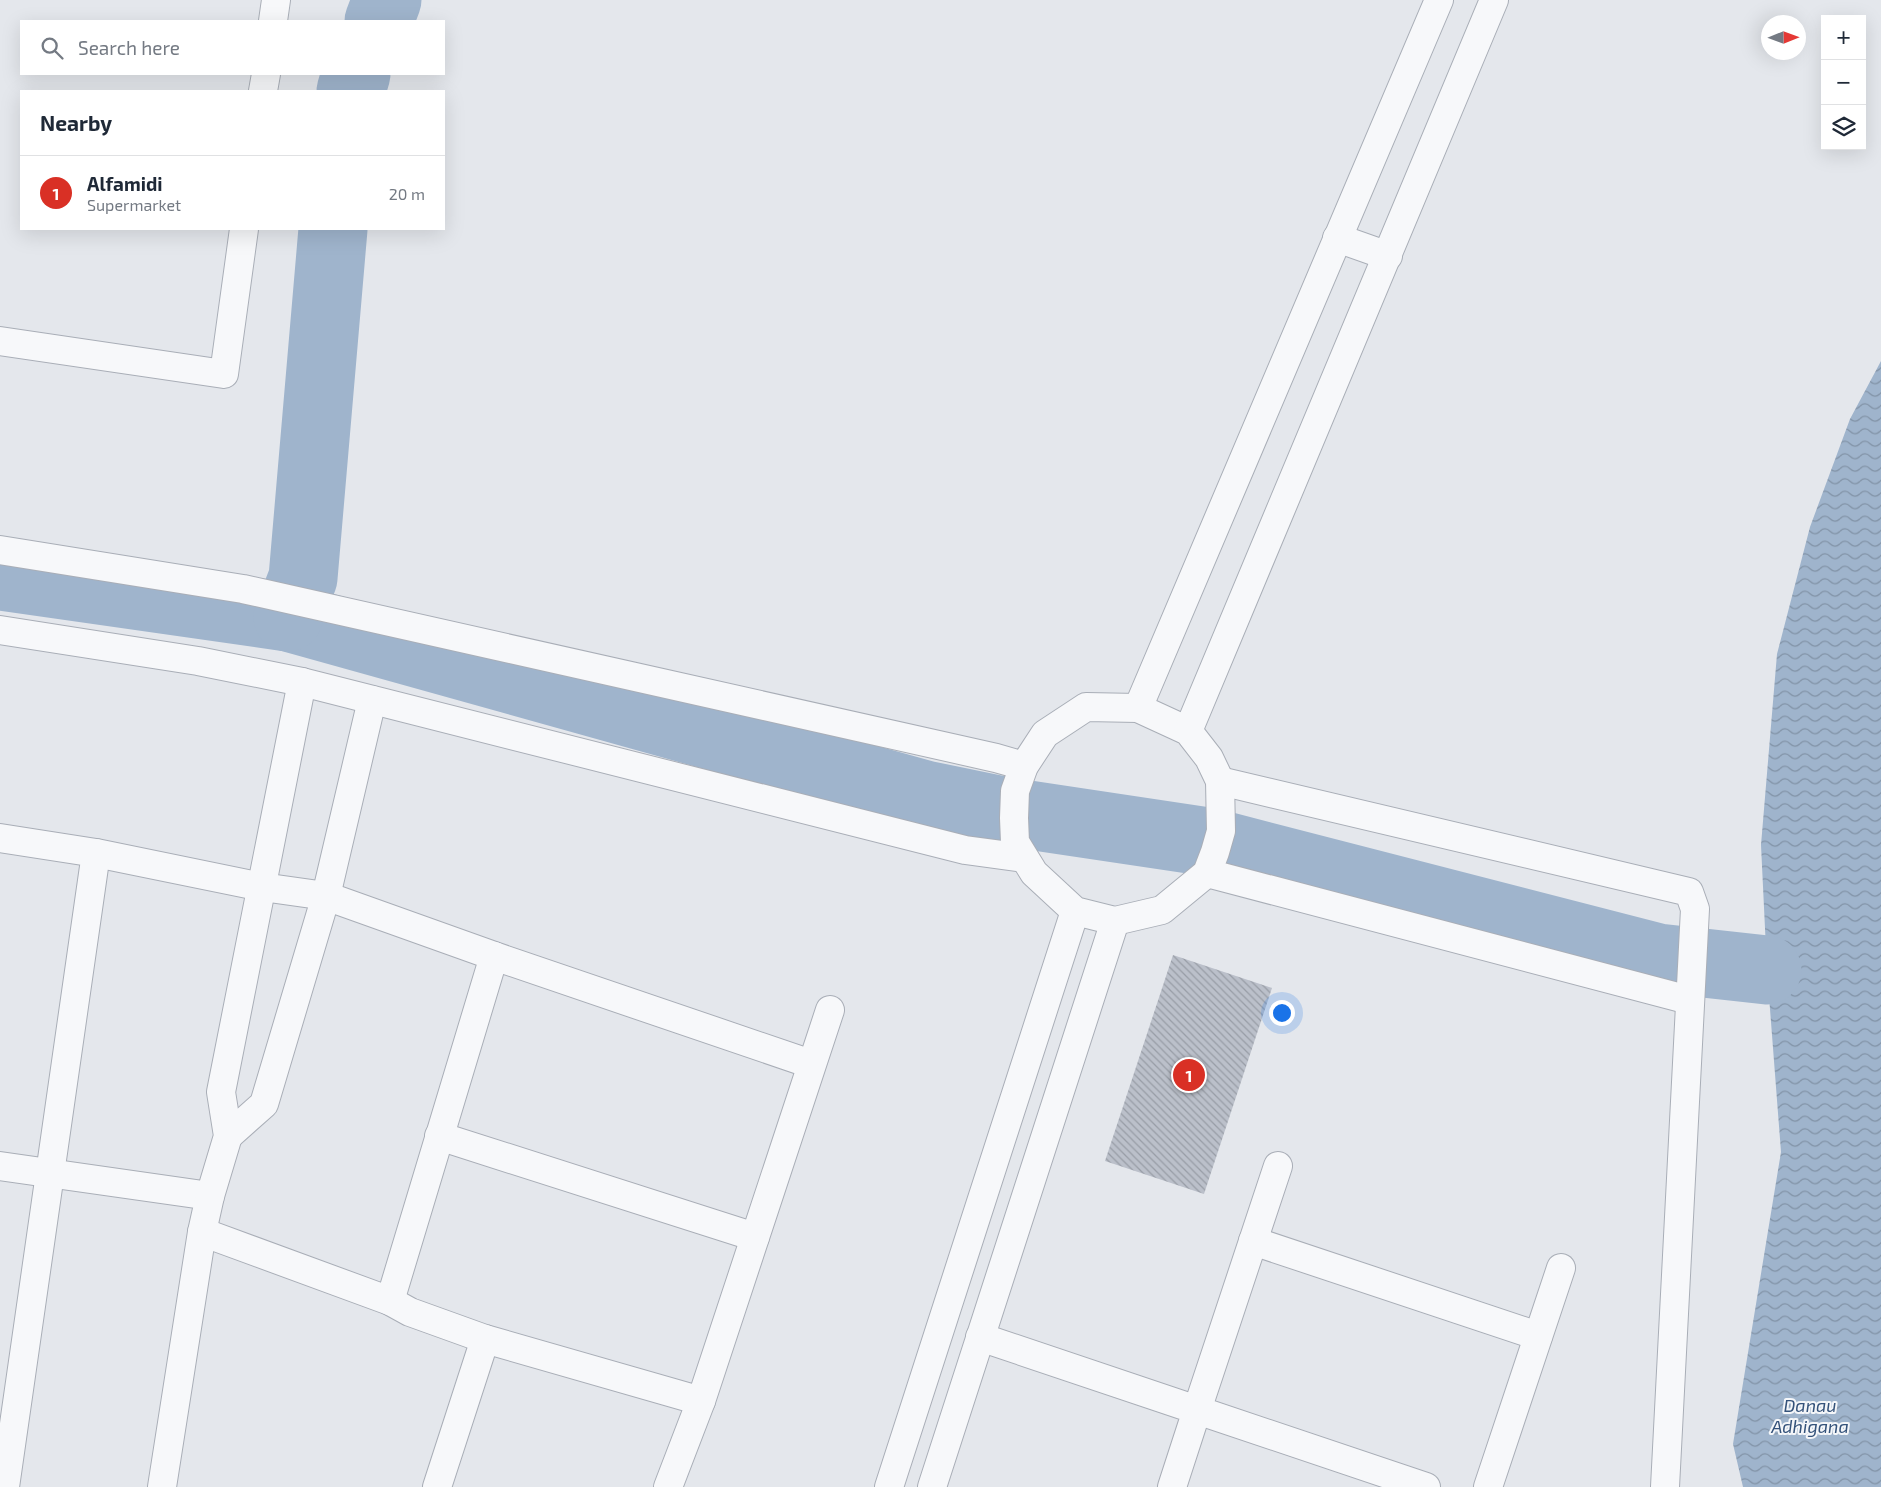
<!DOCTYPE html>
<html lang="en">
<head>
<meta charset="utf-8">
<style>
  body { margin:0; font-family:"Exo 2",sans-serif; background:#f2f2f3; color:#1f2937 }
  .controls { position:absolute; right:15px; top:15px; display:grid; overflow:hidden; border-radius:0px; box-shadow:0 5px 20px #0002 }
  .controls button { width:45px; height:45px; display:grid; place-items:center; padding:0; border:0; border-bottom:1px solid #e0e1e3; background:#fff; color:#1f2937; font:25px sans-serif }
  .compass { position:absolute; left:1761px; top:15px; width:45px; height:45px; border-radius:50%; background:#fff; box-shadow:0 5px 20px #0002; rotate:89deg }
  .you { position:absolute; left:1281px; top:1012px; width:18px; height:18px; margin:-12px; border:4px solid #fff; border-radius:50%; background:#1a73e8; box-shadow:0 0 0 8px #1a73e833 }
  .badge { display:grid; place-items:center; width:32px; height:32px; border-radius:50%; background:#d93025; color:#fff; font-size:16px; font-weight:700 }
  .pin { position:absolute; translate:-50% -50%; border:2px solid #fff; box-shadow:0 1px 5px #0006 }
  .list { margin:0; padding:0; list-style:none }
  h2 { display:flex; justify-content:space-between; align-items:center; height:65px; margin:0; padding:0 20px; font-size:21px }
  h2 small { font-size:16px; font-weight:400; color:#747a83 }
  .list li { display:grid; grid-template-columns:32px 1fr auto; gap:15px; align-items:center; box-sizing:border-box; height:75px; padding:0 20px; border-top:1px solid #e0e1e3 }
  .list b { display:block; font-size:19px; white-space:nowrap }
  .list p { margin:0; font-size:16px; white-space:nowrap; color:#747a83 }
  .list em { font-size:16px; font-style:normal; color:#747a83 }
  .icon { flex:none; width:28px; height:28px; fill:none; stroke:currentColor; stroke-width:2; stroke-linecap:round; stroke-linejoin:round }
  .map { position:relative; flex:none; width:1881px; height:1487px; overflow:hidden }
  .search { position:absolute; background:#fff; box-shadow:0 5px 20px #0002; left:20px; top:20px; width:425px; height:55px; display:flex; align-items:center; gap:12px; box-sizing:border-box; padding:0 18px; border-radius:0px; color:#747a83; font-size:19px }
  .panel { position:absolute; background:#fff; box-shadow:0 5px 20px #0002; left:20px; top:90px; width:425px; height:140px; border-radius:0px }
  .map>svg:first-child { display:block }
  .water { fill:url(#water-waves) }
  .lines { fill:none; stroke-linecap:round; stroke-linejoin:round }
  .river { stroke:#9fb4cc; stroke-width:69 }
  .building { fill:url(#building-back-hatch) }
  .minor-casing { stroke:#a9aeb7; stroke-width:30 }
  .minor { stroke:#f7f8fa; stroke-width:28 }
  .labels { text-anchor:middle; dominant-baseline:central; stroke-width:4; stroke-linejoin:round; paint-order:stroke }
  .water-label { font-size:18px; font-style:italic; fill:#34527a; stroke:#f4f6f9 }
</style>
</head>
<body>
<div class="map">
<svg width="1881" height="1487" viewBox="0 0 1881 1487">
  <defs>
    <pattern id="water-waves" width="16" height="10" patternUnits="userSpaceOnUse" patternTransform="scale(1.25)"><rect width="16" height="10" fill="#9fb4cc"/><path d="M0 5q4-4 8 0t8 0" fill="none" stroke="#8293a7"/></pattern>
    <pattern id="building-back-hatch" width="6" height="6" patternUnits="userSpaceOnUse" patternTransform="scale(1.25)"><rect width="6" height="6" fill="#bbc0ca"/><path d="M-1 5l2 2M0 0l6 6M5-1l2 2" fill="none" stroke="#989da6"/></pattern>
  </defs>
  <rect width="100%" height="100%" fill="#e4e7ec"/>
  <path class="water" d="M1881,361V1487H1743L1733,1444L1781,1152L1767,970L1761,845L1777,654L1810,527L1850,419Z"/>
  <g class="lines">
    <g class="river">
      <path d="M379,21L387,0"/>
      <path d="M351,91L356,74"/>
      <path d="M0,576L288,617L925,795L1008,812L1209,842L1658,958L1767,970"/>
      <path d="M288,617L303,578L333,229"/>
    </g>
  </g>
  <path class="building" d="M1173,955L1272,988L1204,1194L1105,1161Z"/>
  <g class="lines">
    <defs>
      <g id="minor">
        <path d="M273,21L276,0"/>
        <path d="M263,91L266,74"/>
        <path d="M1337,238L1388,256"/>
        <path d="M0,341L224,374L244,229"/>
        <path d="M0,550L243,589L996,758L1024,766"/>
        <path d="M0,630L198,661L302,682L965,850L1024,858"/>
        <path d="M1086,707L1138,708L1188,731L1209,758L1220,781L1221,831L1215,852L1207,873L1162,910L1115,921L1075,911L1034,873L1015,842L1014,818L1015,791L1024,766L1045,734Z"/>
        <path d="M1138,708L1439,0"/>
        <path d="M1188,731L1494,0"/>
        <path d="M1220,781L1689,892L1695,909L1665,1487"/>
        <path d="M0,838L96,853L262,887L326,896L494,956L811,1064"/>
        <path d="M1207,873L1689,1000"/>
        <path d="M228,1136L264,1104L326,896L372,700"/>
        <path d="M439,1136L755,1237"/>
        <path d="M0,1166L210,1196"/>
        <path d="M1278,1166L1197,1410L1426,1487"/>
        <path d="M202,1232L390,1301L494,956"/>
        <path d="M1253,1241L1538,1336"/>
        <path d="M390,1301L410,1312L485,1339L701,1401"/>
        <path d="M980,1337L1197,1410L1172,1487"/>
        <path d="M5,1487L96,853"/>
        <path d="M162,1487L202,1232L210,1196L228,1136L221,1092L302,682"/>
        <path d="M437,1487L485,1339"/>
        <path d="M668,1487L701,1401L830,1010"/>
        <path d="M889,1487L1075,911"/>
        <path d="M932,1487L1115,921"/>
        <path d="M1488,1487L1561,1268"/>
      </g>
    </defs>
    <use href="#minor" class="minor-casing"/>
    <use href="#minor" class="minor"/>
  </g>
  <g class="labels">
    <g class="water-label">
      <text x="1810" y="1405">Danau<tspan x="1810" dy="21">Adhigana</tspan></text>
    </g>
  </g>
</svg>
<div class="controls">
<button>+</button>
<button>−</button>
<button><svg class="icon" aria-label="layers" viewBox="0 0 24 24"><path d="M12 4l9 5-9 5-9-5zM3 14l9 5 9-5"/></svg></button>
</div>
<svg class="compass" viewBox="-18 -18 36 36"><path d="M0-13l5 13h-10z" fill="#e53935"/><path d="M0 13l5-13h-10z" fill="#747a83"/></svg>
<div class="you"></div>
<div class="pin badge" style="left:1189px;top:1075px">1</div>
<div class="search"><svg class="icon" aria-label="search" viewBox="0 0 24 24"><circle cx="10" cy="10" r="6"/><path d="M15 15l6 6"/></svg>Search here</div>
<section class="panel">
<h2>Nearby<small></small></h2>
<ul class="list">
<li><span class="badge">1</span><div><b>Alfamidi</b><p>Supermarket</p></div><em>20 m</em></li>
</ul>
</section>
</div>
</body>
</html>
